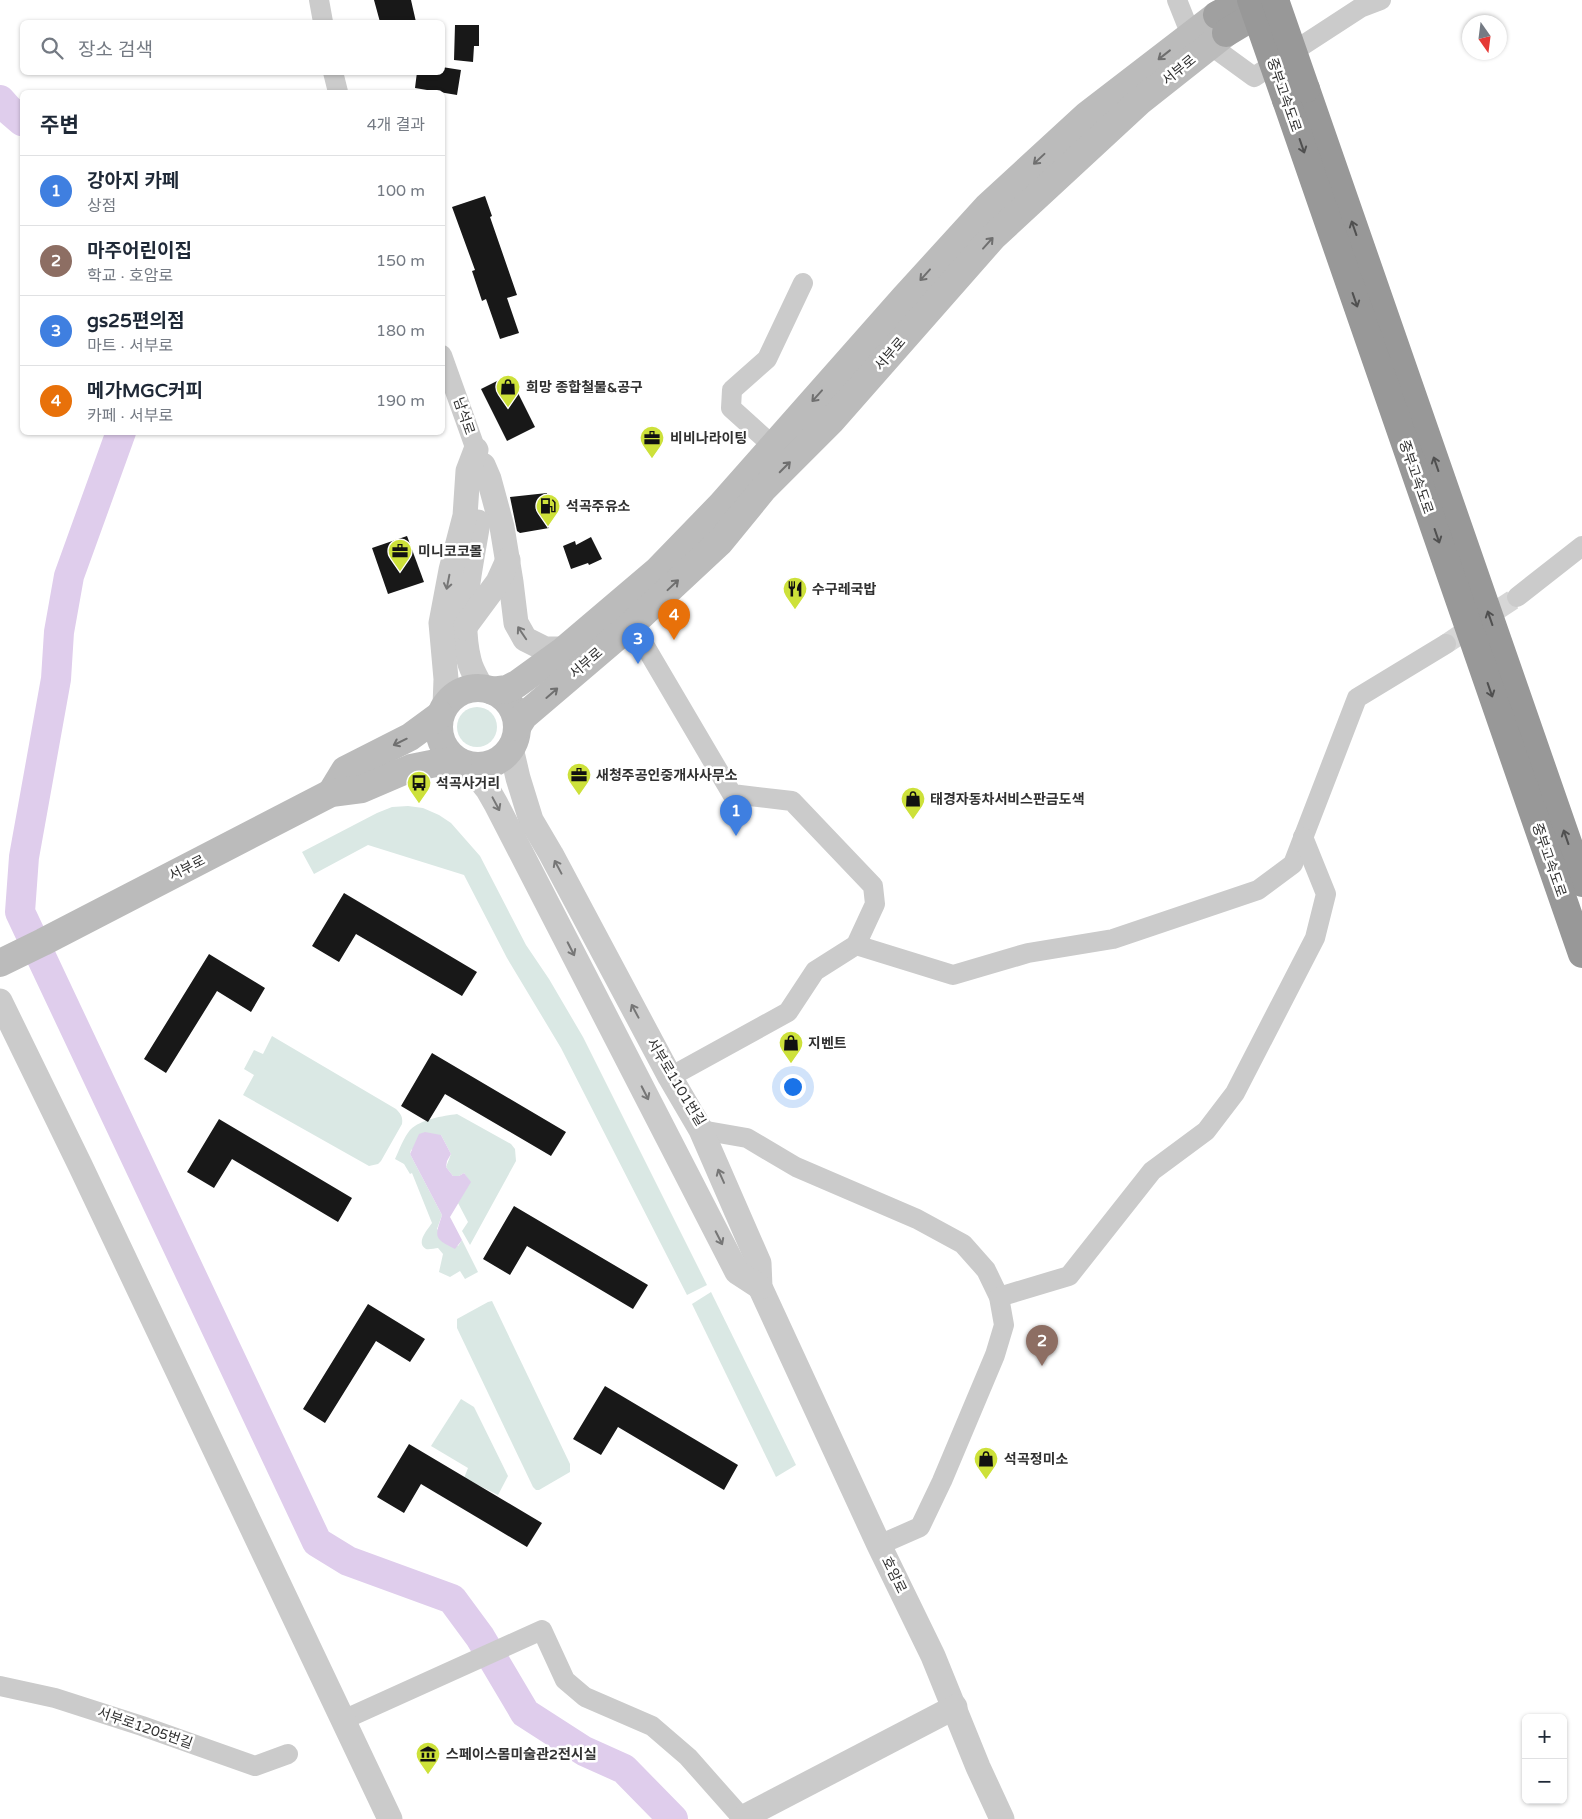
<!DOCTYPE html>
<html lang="ko">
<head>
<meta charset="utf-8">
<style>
  body { margin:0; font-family:"Varela Round","Noto Sans KR",sans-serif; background:#f2f2f3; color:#1f2937 }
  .controls { position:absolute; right:15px; bottom:15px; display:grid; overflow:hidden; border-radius:8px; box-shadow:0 1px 4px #0004 }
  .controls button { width:45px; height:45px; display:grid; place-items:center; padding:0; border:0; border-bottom:1px solid #e0e1e3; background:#fff; color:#1f2937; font:25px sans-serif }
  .compass { position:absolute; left:1462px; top:15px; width:45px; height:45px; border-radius:50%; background:#fff; box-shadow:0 1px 4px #0004; rotate:166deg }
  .you { position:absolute; left:792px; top:1086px; width:18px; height:18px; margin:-12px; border:4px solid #fff; border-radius:50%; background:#1a73e8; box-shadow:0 0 0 8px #1a73e833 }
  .badge { display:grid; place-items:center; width:32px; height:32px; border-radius:50%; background:#db2777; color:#fff; font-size:16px; font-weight:700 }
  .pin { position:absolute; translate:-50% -41px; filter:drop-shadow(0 1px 2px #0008) }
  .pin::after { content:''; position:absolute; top:26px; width:18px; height:15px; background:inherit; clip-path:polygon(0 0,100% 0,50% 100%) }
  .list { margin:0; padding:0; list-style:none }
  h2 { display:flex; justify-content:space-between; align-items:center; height:65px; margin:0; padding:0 20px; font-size:21px }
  h2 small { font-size:16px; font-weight:400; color:#747a83 }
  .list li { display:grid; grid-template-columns:32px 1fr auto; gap:15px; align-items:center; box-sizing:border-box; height:70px; padding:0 20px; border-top:1px solid #e0e1e3 }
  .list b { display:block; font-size:19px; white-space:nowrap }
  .list p { margin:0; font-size:16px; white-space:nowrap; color:#747a83 }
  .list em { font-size:16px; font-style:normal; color:#747a83 }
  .icon { flex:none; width:28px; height:28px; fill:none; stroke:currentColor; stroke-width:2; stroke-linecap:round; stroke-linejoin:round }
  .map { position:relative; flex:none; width:1582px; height:1819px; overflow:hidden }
  .search { position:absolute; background:#fff; box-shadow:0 1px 4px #0004; left:20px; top:20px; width:425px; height:55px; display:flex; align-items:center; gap:12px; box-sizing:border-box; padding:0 18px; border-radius:8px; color:#747a83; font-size:19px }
  .panel { position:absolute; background:#fff; box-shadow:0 1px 4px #0004; left:20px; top:90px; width:425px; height:345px; border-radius:8px }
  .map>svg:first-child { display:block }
  .green { fill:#dae8e4 }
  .water { fill:#dfcdec }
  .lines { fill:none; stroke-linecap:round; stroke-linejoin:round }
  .river { stroke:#dfcdec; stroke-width:30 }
  .building { fill:#181818 }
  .minor-tunnel { stroke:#d6d6d6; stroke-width:20; stroke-dasharray:20 10; stroke-linecap:butt }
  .minor { stroke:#cbcbcb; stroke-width:20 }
  .tertiary { stroke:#cbcbcb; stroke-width:25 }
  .secondary { stroke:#bbb; stroke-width:28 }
  .trunk { stroke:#a0a0a0; stroke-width:28 }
  .motorway { stroke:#989898; stroke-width:28 }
  .motorway-bridge { stroke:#989898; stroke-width:28 }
  .oneway { stroke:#6f6f6f }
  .oneway2 { stroke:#505050 }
  .oneway3 { stroke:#767676 }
  .labels { text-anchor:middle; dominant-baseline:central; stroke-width:5; stroke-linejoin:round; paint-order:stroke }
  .street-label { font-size:14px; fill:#313131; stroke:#fff }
  .poi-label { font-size:14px; font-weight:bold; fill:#313131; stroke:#fff; text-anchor:start }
</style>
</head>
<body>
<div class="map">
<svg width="1582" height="1819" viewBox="0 0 1582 1819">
  <rect width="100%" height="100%" fill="#fff"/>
  <g class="green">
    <circle cx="477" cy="727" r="20"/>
    <path d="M408,806L423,808L439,815L451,823L480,856L526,945L549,979L583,1037L707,1285L687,1295L561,1048L507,958L464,875L368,845L314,874L302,852L377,813L392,807Z"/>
    <path d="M272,1036L396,1109C401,1114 403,1117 402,1124L381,1161L378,1164L369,1166L243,1095L254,1075L244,1069L254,1050L263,1054Z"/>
    <path d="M457,1114L511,1144L515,1149L516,1161L470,1245L462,1231L468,1222L458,1203L470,1182L464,1173L459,1176H453L446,1167L451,1154L441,1135L411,1150L410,1154L442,1215L437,1229L458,1246L462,1240L478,1272L465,1279L460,1271L450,1277L439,1272L443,1254L438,1248C435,1248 429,1250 426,1249C415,1243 428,1229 432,1223L412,1173L410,1174L404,1164L395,1159C399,1150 404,1137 410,1130C421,1119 443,1116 457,1114Z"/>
    <path d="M711,1292L796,1465L776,1477L692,1304Z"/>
    <path d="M492,1301L570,1464V1472L539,1490H536L533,1487L457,1328V1319L488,1302Z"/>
    <path d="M461,1399L474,1407L508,1476L498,1495L464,1478L468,1468L431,1446Z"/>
  </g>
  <path class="water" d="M425,1132L441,1135L451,1154L447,1161L446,1167L453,1176H459L464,1173L471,1182L450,1217L462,1240L455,1249C433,1238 435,1237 442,1215L410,1154L419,1134Z"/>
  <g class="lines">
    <g class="river">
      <path d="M0,100L8,109L22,121"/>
      <path d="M121,432L69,576L59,632L56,679L24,857L20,912L317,1542L348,1561L452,1599L480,1637L525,1713L584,1751L624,1769L673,1819"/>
    </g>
  </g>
  <g class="building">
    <path d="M374,0H411L416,22H380Z"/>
    <path d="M455,25H479V46H474L473,62L454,60Z"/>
    <path d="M442,67L461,70L457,95L415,88L417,72H442Z"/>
    <path d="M485,196L492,216L490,217L517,295L507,298L519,333L500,339L486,299L482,301L472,271L475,270L452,207Z"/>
    <path d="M509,375L535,427L507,441L481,389Z"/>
    <path d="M547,493L549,528L520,533L517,531L510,497Z"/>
    <path d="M407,536L424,582L388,594L372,548Z"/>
    <path d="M591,537L602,559L589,565L588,563L571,569L563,546L575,541L576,545Z"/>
    <path d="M344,893L477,972L462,996L356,934L339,962L312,946Z"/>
    <path d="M209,954L265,988L251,1012L217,991L166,1073L144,1059Z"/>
    <path d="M432,1053L566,1132L551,1156L445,1094L428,1122L401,1106Z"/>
    <path d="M219,1119L352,1198L338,1222L232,1159L214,1188L187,1172Z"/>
    <path d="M514,1206L648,1285L633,1309L527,1246L510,1275L483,1259Z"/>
    <path d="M368,1304L425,1339L410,1362L376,1341L325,1423L303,1409Z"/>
    <path d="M605,1386L738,1465L724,1490L618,1427L601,1455L573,1439Z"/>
    <path d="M409,1444L542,1523L527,1547L421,1484L404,1513L377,1497Z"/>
  </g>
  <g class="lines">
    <path class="minor-tunnel" d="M1446,644L1517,597"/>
    <g class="minor">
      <path d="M319,0L323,22"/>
      <path d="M1177,0L1191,35"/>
      <path d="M1210,45L1254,77L1360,8L1381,0"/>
      <path d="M333,72L338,92"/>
      <path d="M442,355L476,450"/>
      <path d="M773,446L731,408L732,390L767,359L803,283"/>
      <path d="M1517,597L1582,546"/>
      <path d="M632,624L732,794L792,801L873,886L875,904L856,945L815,971L788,1012L670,1077"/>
      <path d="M856,945L953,975L1028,953L1113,939L1258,890L1293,864L1357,698L1446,644"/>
      <path d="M701,1130L747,1138L796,1167L917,1219L963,1244L986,1270L999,1297L1004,1325L995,1355L942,1481L920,1527L879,1545"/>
      <path d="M999,1297L1069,1276L1152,1171L1206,1131L1235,1093L1315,938L1326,894L1303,837"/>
      <path d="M0,1686L55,1698L142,1726L255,1766L288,1754"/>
      <path d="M343,1720L542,1630L565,1680L585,1697L652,1726L688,1757L742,1818"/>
    </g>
    <g class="tertiary">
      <path d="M483,465L489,479L502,527L511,582L516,623L525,639L545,649H565"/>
      <path d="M478,522C471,567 458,616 469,660C471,670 477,679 482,688"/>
      <path d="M464,628L498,582L508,560"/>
      <path d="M445,706L446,679L441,623L451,570L465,516L468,471L476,450"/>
      <path d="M511,748L518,778L531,820L551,854L670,1077L701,1130L759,1263L760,1287L879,1545L933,1656L978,1767L1002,1819"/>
      <path d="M468,765L488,790L496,804L737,1272L760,1287"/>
      <path d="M0,1001L80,1165L390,1819"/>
      <path d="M742,1818L955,1707"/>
    </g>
    <g class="secondary">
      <circle cx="478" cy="727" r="39"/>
      <path d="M492,691L507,689L517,684L564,650L657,571L721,505L904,298L988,206L1087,115L1217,15"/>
      <path d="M517,727L524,716L632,624L720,542L764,488L832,420L993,237L1140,101L1226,33"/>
      <path d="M331,793L345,770L410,737L440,715"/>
      <path d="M0,963L43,942L331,793L362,789L411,768L436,763L458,761"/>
    </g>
    <g class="trunk">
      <path d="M1217,15L1244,0"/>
      <path d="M1226,33L1276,3"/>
    </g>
    <g class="motorway">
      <path d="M1306,89L1582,883"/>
      <path d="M1286,100L1582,954"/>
    </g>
    <g class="motorway-bridge">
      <path d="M1251,0L1286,100"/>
      <path d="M1275,0L1306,89"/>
    </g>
  </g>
  <defs><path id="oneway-shaft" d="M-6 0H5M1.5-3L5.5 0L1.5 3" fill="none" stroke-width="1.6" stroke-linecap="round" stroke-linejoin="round" transform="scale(1.25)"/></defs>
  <g class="oneway">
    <use href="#oneway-shaft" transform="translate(1164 55) rotate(142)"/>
    <use href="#oneway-shaft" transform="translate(1039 159) rotate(137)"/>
    <use href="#oneway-shaft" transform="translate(988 243) rotate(-48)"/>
    <use href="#oneway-shaft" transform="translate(925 275) rotate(132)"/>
    <use href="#oneway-shaft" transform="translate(817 396) rotate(132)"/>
    <use href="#oneway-shaft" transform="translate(785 467) rotate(-45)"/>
    <use href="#oneway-shaft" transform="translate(673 585) rotate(-43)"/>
    <use href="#oneway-shaft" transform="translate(552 693) rotate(-41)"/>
    <use href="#oneway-shaft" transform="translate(400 742) rotate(154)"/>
  </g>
  <g class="oneway2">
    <use href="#oneway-shaft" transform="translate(1302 146) rotate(71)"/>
    <use href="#oneway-shaft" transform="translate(1354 228) rotate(-109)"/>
    <use href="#oneway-shaft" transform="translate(1355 300) rotate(71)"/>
    <use href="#oneway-shaft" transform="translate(1436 464) rotate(-109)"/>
    <use href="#oneway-shaft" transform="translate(1437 536) rotate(71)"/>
    <use href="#oneway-shaft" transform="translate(1490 618) rotate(-109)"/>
    <use href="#oneway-shaft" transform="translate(1490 690) rotate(71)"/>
    <use href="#oneway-shaft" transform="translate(1566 837) rotate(-109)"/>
  </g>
  <g class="oneway3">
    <use href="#oneway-shaft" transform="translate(448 582) rotate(101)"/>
    <use href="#oneway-shaft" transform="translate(522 633) rotate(-124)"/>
    <use href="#oneway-shaft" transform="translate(496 804) rotate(62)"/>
    <use href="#oneway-shaft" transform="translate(558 867) rotate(-118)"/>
    <use href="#oneway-shaft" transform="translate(571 949) rotate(63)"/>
    <use href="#oneway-shaft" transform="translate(635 1011) rotate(-118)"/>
    <use href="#oneway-shaft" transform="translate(645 1093) rotate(63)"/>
    <use href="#oneway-shaft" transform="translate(721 1176) rotate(-114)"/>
    <use href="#oneway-shaft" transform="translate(719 1238) rotate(63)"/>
  </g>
  <defs>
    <symbol id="shop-pin" viewBox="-11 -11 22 30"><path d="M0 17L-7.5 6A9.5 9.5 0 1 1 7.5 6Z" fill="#cde13a" stroke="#fff"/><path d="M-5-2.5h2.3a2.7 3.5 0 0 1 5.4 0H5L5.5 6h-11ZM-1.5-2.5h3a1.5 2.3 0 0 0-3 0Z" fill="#111"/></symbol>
    <symbol id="office-pin" viewBox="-11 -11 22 30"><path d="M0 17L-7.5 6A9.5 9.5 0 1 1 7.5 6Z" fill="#cde13a" stroke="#fff"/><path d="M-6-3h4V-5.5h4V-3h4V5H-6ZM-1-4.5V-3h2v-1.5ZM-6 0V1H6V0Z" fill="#111"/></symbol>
    <symbol id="fuel-pin" viewBox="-11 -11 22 30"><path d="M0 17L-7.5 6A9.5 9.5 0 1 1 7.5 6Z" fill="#cde13a" stroke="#fff"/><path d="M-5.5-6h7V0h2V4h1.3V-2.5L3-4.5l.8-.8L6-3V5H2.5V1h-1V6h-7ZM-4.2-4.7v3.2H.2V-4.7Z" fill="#111"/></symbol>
    <symbol id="restaurant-pin" viewBox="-11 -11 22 30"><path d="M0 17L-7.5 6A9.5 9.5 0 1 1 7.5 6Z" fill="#cde13a" stroke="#fff"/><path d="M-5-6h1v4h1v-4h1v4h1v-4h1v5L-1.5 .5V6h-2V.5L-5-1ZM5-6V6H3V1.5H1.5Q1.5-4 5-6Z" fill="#111"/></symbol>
    <symbol id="bus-pin" viewBox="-11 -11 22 30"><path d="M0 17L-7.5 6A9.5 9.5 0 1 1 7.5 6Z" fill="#cde13a" stroke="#fff"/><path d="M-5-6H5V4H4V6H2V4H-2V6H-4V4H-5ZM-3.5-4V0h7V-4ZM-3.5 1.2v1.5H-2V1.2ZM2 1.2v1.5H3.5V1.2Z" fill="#111"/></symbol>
    <symbol id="museum-pin" viewBox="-11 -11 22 30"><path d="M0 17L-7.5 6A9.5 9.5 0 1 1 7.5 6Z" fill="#cde13a" stroke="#fff"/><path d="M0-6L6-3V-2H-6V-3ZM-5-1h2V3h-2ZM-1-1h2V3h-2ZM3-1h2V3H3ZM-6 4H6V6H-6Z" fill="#111"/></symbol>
  </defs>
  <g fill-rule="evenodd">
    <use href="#shop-pin" x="494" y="373" width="28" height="38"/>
    <use href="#office-pin" x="638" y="424" width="28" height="38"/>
    <use href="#fuel-pin" x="534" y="492" width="28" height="38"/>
    <use href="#office-pin" x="386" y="537" width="28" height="38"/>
    <use href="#restaurant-pin" x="781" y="575" width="28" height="38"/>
    <use href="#office-pin" x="565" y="761" width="28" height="38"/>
    <use href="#bus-pin" x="405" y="769" width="28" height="38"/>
    <use href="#shop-pin" x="899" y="785" width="28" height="38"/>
    <use href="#shop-pin" x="777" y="1029" width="28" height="38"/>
    <use href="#shop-pin" x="972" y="1445" width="28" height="38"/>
    <use href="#museum-pin" x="414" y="1740" width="28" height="38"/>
  </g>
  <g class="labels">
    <g class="street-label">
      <text transform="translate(1179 70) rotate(-39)">서부로</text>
      <text transform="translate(1284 95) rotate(71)">중부고속도로</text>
      <text transform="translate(890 354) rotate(-49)">서부로</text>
      <text transform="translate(464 416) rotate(71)">남석로</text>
      <text transform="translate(1416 477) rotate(71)">중부고속도로</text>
      <text transform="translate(586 663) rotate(-41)">서부로</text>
      <text transform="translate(1549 860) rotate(71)">중부고속도로</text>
      <text transform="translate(187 868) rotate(-27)">서부로</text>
      <text transform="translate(676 1082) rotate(59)">서부로1101번길</text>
      <text transform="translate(894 1575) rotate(64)">호암로</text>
      <text transform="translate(145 1728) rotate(19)">서부로1205번길</text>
    </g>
    <g class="poi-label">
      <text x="526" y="387">희망 종합철물&amp;공구</text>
      <text x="670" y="438">비비나라이팅</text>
      <text x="566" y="506">석곡주유소</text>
      <text x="418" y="551">미니코코몰</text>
      <text x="812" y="589">수구레국밥</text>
      <text x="596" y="775">새청주공인중개사사무소</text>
      <text x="436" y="783">석곡사거리</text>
      <text x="930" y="799">태경자동차서비스판금도색</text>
      <text x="808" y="1043">지벤트</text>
      <text x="1004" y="1459">석곡정미소</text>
      <text x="446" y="1754">스페이스몸미술관2전시실</text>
    </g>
  </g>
</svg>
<div class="controls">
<button>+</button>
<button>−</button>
</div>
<svg class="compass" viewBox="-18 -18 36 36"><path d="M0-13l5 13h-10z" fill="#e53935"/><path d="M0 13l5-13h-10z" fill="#747a83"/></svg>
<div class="you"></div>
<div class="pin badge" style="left:736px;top:836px;background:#3f7fe0">1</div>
<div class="pin badge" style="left:1042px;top:1366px;background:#8d6e63">2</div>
<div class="pin badge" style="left:638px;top:664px;background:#3f7fe0">3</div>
<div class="pin badge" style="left:674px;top:640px;background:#e8710a">4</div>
<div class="search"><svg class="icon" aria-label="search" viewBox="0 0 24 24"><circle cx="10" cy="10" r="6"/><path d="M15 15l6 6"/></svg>장소 검색</div>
<section class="panel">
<h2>주변<small>4개 결과</small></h2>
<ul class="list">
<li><span class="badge" style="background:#3f7fe0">1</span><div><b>강아지 카페</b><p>상점</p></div><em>100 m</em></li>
<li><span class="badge" style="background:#8d6e63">2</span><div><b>마주어린이집</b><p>학교 · 호암로</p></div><em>150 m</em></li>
<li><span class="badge" style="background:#3f7fe0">3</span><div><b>gs25편의점</b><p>마트 · 서부로</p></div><em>180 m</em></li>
<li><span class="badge" style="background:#e8710a">4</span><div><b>메가MGC커피</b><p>카페 · 서부로</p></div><em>190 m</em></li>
</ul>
</section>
</div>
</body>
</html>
